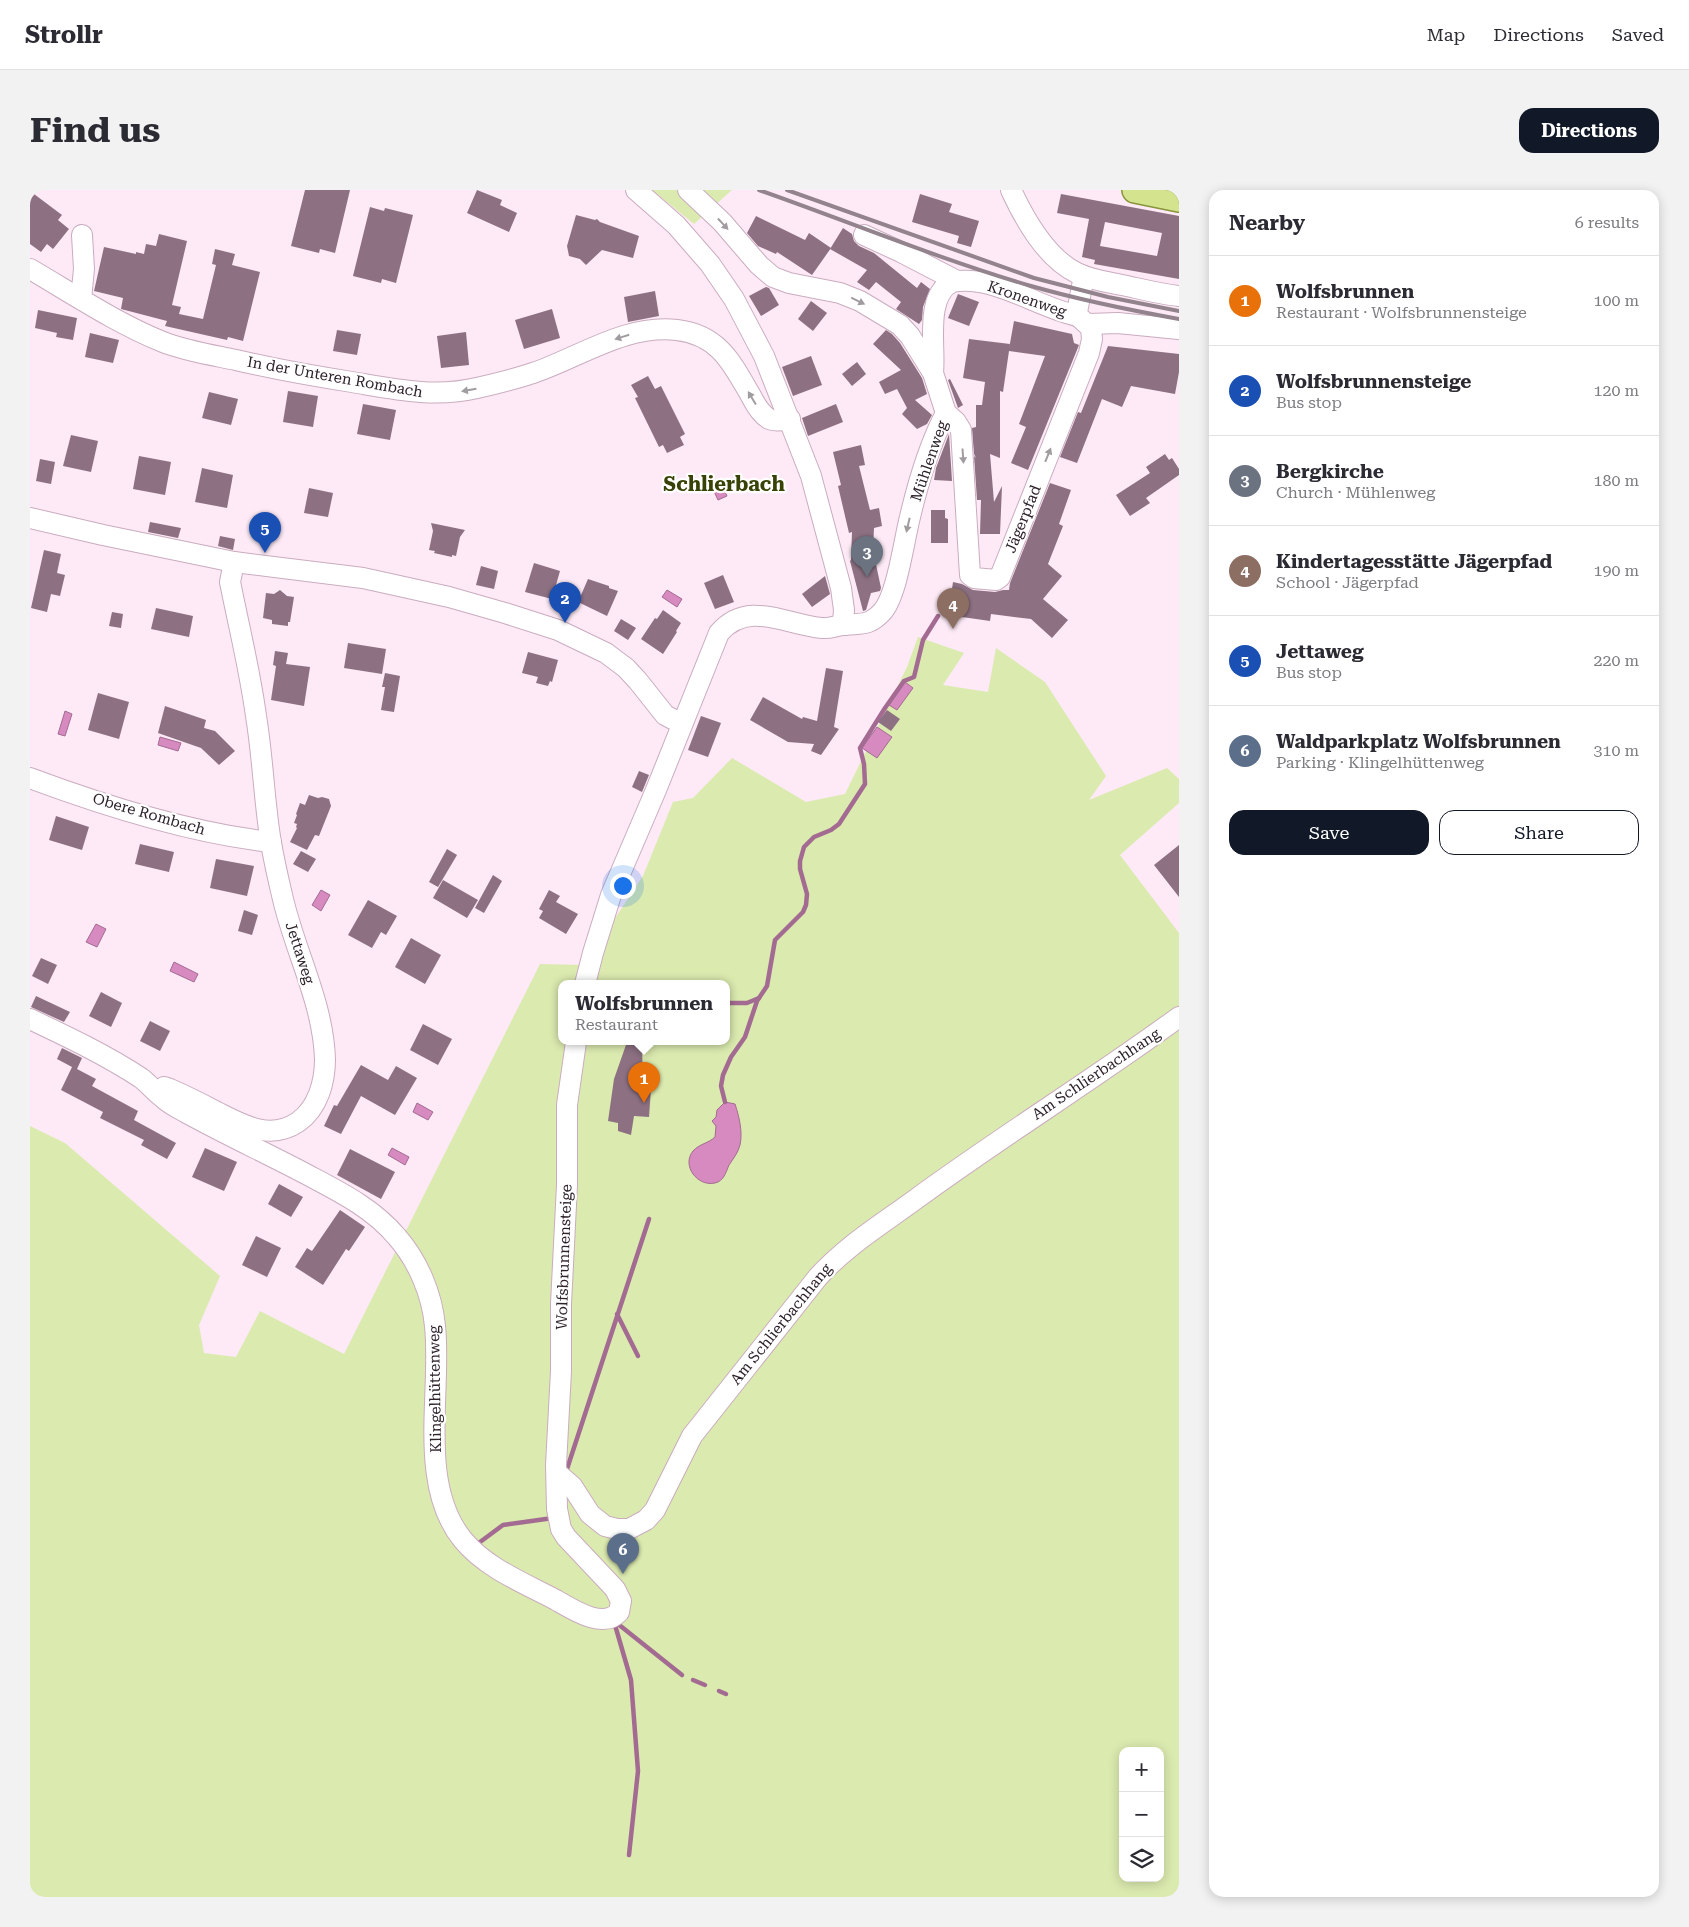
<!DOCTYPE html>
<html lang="en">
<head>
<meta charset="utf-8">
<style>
  body { margin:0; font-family:"Roboto Serif",serif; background:#f2f2f3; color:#2b2b33 }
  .controls { position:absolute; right:15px; bottom:15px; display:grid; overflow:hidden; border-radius:10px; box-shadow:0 2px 12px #0003 }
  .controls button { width:45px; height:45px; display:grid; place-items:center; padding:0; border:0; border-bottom:1px solid #e1e1e2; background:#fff; color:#2b2b33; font:25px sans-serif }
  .you { position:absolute; left:592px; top:695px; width:18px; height:18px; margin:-12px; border:4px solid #fff; border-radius:50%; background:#1a73e8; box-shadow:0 0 0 8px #1a73e833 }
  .badge { display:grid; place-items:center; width:32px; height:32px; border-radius:50%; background:#111827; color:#fff; font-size:16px; font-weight:700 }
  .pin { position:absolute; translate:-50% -41px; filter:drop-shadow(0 1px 2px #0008) }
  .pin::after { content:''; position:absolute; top:26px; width:18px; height:15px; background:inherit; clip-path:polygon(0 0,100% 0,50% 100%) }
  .popup { position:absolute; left:528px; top:790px; width:172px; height:65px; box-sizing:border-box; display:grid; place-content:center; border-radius:10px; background:#fff; filter:drop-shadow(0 1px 4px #0005); font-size:16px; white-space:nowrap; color:#7c7c81 }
  .popup b { font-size:19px; color:#2b2b33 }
  .popup::after { content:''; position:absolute; left:50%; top:100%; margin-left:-10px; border:10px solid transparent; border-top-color:#fff }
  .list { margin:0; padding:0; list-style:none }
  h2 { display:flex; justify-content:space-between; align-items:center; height:65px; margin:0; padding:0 20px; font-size:21px }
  h2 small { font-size:16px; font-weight:400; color:#7c7c81 }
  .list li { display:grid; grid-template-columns:32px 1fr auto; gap:15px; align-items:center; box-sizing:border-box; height:90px; padding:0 20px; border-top:1px solid #e1e1e2 }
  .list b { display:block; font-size:19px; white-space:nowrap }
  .list p { margin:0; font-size:16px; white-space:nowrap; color:#7c7c81 }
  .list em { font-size:16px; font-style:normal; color:#7c7c81 }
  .actions { display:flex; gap:10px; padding:15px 20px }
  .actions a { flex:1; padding:11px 0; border:1px solid #111827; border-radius:15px; text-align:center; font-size:18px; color:#111827 }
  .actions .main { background:#111827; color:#fff }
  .icon { flex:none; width:28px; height:28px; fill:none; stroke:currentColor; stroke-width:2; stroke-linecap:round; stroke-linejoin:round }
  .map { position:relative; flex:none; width:1149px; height:1707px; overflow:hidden; border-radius:15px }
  header { display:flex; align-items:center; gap:30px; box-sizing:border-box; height:70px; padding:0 25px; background:#fff; border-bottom:1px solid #e1e1e2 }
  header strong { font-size:24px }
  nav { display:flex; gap:28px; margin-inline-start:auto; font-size:18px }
  .intro { display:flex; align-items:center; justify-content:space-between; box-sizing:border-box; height:120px; padding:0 30px }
  h1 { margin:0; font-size:35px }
  .button { padding:12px 22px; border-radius:15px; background:#111827; color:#fff; font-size:18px; font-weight:700 }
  main { display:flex; gap:30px; padding:0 30px }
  aside { flex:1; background:#fff; border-radius:15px; box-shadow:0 2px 12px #0003 }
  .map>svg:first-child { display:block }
  .green { fill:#dbeaaf; fill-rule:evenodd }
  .water { fill:#d68abf; stroke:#a36b92 }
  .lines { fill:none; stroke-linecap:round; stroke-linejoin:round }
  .stream { stroke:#a36b92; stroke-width:4.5 }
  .building { fill:#8d7183; fill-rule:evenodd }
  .minor-casing { stroke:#caacbf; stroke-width:22 }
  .major-casing { stroke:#87943a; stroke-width:28 }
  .minor { stroke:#fff; stroke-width:20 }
  .major { stroke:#d4e38e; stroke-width:25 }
  .rail { stroke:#92838d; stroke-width:4 }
  .oneway { fill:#a09c9f }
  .labels { text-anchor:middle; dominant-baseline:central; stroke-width:4.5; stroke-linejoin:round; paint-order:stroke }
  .street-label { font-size:15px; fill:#2d222a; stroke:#fefefe }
  .district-label { font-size:20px; font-weight:bold; fill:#384206; stroke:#fefefe }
</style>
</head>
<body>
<header>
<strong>Strollr</strong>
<nav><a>Map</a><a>Directions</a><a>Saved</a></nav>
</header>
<div class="intro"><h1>Find us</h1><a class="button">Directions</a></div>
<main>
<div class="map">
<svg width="1149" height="1707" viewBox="0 0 1149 1707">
  <rect width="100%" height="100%" fill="#fdeaf6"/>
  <g class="green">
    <path d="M622,0H702L664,34Z"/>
    <path d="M888,447L934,463L913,495L958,502L966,458L1015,492L1076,586L1059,610L1137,578L1149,589V613L1090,665L1149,743V1707H0V936L35,953L190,1086L169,1135L174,1163L206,1167L230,1121L314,1164L510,774L554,775L613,686L643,612L663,608L702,568L776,612L815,604L877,477ZM532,794H696V852H532ZM1093,1561H1130V1688H1093Z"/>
  </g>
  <g class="water">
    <path d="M690,291L697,306L688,310L681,295Z"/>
    <path d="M637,400L652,409L647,417L632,407Z"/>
    <path d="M875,492L883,498L867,520L859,515Z"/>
    <path d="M35,521L42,524L35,546L28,544Z"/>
    <path d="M847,537L862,547L847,568L832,558Z"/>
    <path d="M130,547L151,553L148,561L128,555Z"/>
    <path d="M291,700L300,705L291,721L282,715Z"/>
    <path d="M66,734L76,739L67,757L56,752Z"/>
    <path d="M144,772L168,784L164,792L140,781Z"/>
    <path d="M695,912L705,914C709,926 713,942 710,955C708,963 703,969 699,975C696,982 694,991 685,993C668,997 651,976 663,961C669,954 679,953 685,947L686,936L682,931L686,927L687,920Z"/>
    <path d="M387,913L403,922L398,930L383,922Z"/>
    <path d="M362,958L379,967L375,975L358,965Z"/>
  </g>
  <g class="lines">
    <g class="stream">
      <path d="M696,813H717L729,808"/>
      <path d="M695,912L691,896L693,885L701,867L715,847L727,811L737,796L745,750L773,722L776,715L777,704L770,679V671L774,657L784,647L801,640L809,634L835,594L834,574L830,558L855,518L874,491L884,487L893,450L908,426"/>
      <path d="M587,1124L608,1166"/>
      <path d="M536,1282L619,1029"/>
      <path d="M446,1355L473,1335L523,1328"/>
      <path d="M588,1434L652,1485"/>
      <path d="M585,1435L601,1490L608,1581L599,1665"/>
      <path d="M663,1490L675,1495"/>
      <path d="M689,1501L696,1504"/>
    </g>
  </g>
  <g class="building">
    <path d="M275,0H320L305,63L290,59L289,63L261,56Z"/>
    <path d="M447,0L472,10L470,15L487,23L479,42L437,23Z"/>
    <path d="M0,1L32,25L28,30L39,39L23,59L17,54L11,62L0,54Z"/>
    <path d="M890,4L922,14L919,22L949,31L941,57L927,53L929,46L882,32Z"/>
    <path d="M1031,4L1149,26V89L1064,74L1065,70L1052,67L1059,29L1027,23ZM1075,32L1132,43L1127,66L1070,56Z"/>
    <path d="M340,17L354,21L355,18L383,25L366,93L352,89L351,93L323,86Z"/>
    <path d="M546,25L565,30L567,29L570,32L609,46L603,68L572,60L556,75L550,69L539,66L537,56Z"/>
    <path d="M726,26L775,50L779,43L801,58L782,85L747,62L746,64L728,56L717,43Z"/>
    <path d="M813,38L822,44L824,51L829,56L844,63L887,98L891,92L900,99L893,117L892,130L889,134L866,119L871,112L846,92L839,100L827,92L837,80L800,59Z"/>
    <path d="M129,44L157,51L142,115L151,117L149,124L173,129L186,75L182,74L185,59L205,64L202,75L230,82L213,151L198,147L197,150L135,136L137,131L91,119L93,108L64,101L74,57L106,64V62L114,64L116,54L126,56Z"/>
    <path d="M736,97L739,98L749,115L731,126L719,106Z"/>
    <path d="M625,101L629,126L598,132L594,107Z"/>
    <path d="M928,104L949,112L939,136L918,128Z"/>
    <path d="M781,111L797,123L783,141L768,129Z"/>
    <path d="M522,119L530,148L494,159L485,130Z"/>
    <path d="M8,120L47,128L43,150L26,147L27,143L5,138Z"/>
    <path d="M984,131L1042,144L1044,153L1049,155L998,280L981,273L996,237L989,234L1015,166L979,161L973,202L970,201V268L960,264L964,312L972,296L970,344H950L951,310H947L944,266L946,268L944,264L942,238L946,237V215H952L955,192L933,188L939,149L980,154L979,159Z"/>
    <path d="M307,140L331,144L327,165L303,161Z"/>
    <path d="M856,140L862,144L870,153L892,188L897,204L885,210L902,225L897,234L887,239L872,224L877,218L867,199L855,204L849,192L871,180L843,154Z"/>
    <path d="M436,142L439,175L411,178L407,146Z"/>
    <path d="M60,143L89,150L83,173L55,167Z"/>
    <path d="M1078,156L1149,164V182L1145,204L1101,196L1092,217L1072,209L1047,273L1030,267L1048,222L1051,223Z"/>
    <path d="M781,166L792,195L763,206L752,177Z"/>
    <path d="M827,172L836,184L822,196L812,184Z"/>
    <path d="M618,186L625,199L631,196L655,244L650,247L654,255L637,263L633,255L629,257L605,208L608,207L601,195Z"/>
    <path d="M920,189L933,215L928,218L918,190Z"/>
    <path d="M258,201L288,206L283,237L253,232Z"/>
    <path d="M179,202L208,209L201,235L172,228Z"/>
    <path d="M333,214L366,220L360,250L327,244Z"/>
    <path d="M806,214L813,232L778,246L772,228Z"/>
    <path d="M919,244L922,291L904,290L906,278Z"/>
    <path d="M41,245L68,251L61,282L33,276Z"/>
    <path d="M831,255L835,275L829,276L840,320L849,318L852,336L844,338L843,360L851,398L850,401L841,403L836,420L833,421L820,371L821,370L822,342L819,343L808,296L811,295L803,262Z"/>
    <path d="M1135,264L1139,270L1142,268L1149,279V285L1116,308L1120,313L1100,326L1086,305L1120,283L1116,277Z"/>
    <path d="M109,266L141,272L135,305L103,299Z"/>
    <path d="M10,269L25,272L21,294L6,291Z"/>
    <path d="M172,278L203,285L197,318L165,312Z"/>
    <path d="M1020,293L1041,300L1029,334L1033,336L1018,374L1032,386L1013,409L1038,430L1022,448L1001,429L961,424L960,431L918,425L923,392L932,394L943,400L965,402L973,400H979L980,393Z"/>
    <path d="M279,298L303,303L298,327L274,323Z"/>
    <path d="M901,320H915V328L918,329V353H901Z"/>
    <path d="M120,332L151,338L148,348L118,342Z"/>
    <path d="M401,333L435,340L430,347L426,366L422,365V367L404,363L405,361L399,360L403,341Z"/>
    <path d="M190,346L205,349L203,360L188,356Z"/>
    <path d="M14,360L31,364L27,383L35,385L30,406L21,404L17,422L1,418Z"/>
    <path d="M504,373L530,381L522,409L495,402Z"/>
    <path d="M451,376L468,381L464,399L446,395Z"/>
    <path d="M693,385L704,412L685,419L674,393Z"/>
    <path d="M795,386L800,404L782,417L772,404Z"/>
    <path d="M558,389L579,396V398L588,401L577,426L548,412Z"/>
    <path d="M250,400L257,406L264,407L260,432H258V436L242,434V430L233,428L236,403L244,404Z"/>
    <path d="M126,418L163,426L159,447L121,439Z"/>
    <path d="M633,420L651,433L646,441L647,442L633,464L611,449L625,428L627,429Z"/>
    <path d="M82,422L93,424L91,438L79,436Z"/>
    <path d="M591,429L606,438L598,450L584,441Z"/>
    <path d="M318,453L356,459L352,484L314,478Z"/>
    <path d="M245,461L258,463L256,474L280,477L274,516L241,510L246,476L243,475Z"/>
    <path d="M498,462L528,470L522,492L520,491L518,496L506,493L508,487L492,483Z"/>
    <path d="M796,478L813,481L804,537L809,539L791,565L781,561L784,554L758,552L720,530L733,507L772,529L773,527L787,531Z"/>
    <path d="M355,483L370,486L364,522L351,520L355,497H352Z"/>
    <path d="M68,503L99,512L89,549L58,540Z"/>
    <path d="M135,516L176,530L174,538L185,541L205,561L189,575L171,558L128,543Z"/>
    <path d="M857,520L870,529L861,541L848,532Z"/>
    <path d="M671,526L691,533L678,567L658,560Z"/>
    <path d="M609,581L619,585L612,602L602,597Z"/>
    <path d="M279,605L288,608L292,607L299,609L301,616L289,646L285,645L277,660L260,652L267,638L266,637L267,634L264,633L267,625L266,624L270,613L275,615Z"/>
    <path d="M26,626L59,637L52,660L19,650Z"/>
    <path d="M110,654L144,662L139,682L105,674Z"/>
    <path d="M1149,655V707L1124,675Z"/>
    <path d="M417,659L427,665L408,697L399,692Z"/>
    <path d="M271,661L286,669L278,682L263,674Z"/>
    <path d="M186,669L224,676L217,706L180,698Z"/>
    <path d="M463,685L472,691L454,723L445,718Z"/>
    <path d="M413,690L448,710L437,728L403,708Z"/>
    <path d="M519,700L530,706L526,712L548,724L536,744L509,728L513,721L509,719Z"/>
    <path d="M338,710L367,726L356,745L351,742L342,758L318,745Z"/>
    <path d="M214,720L228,725L222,745L208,741Z"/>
    <path d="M381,748L411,765L395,794L365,777Z"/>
    <path d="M11,768L27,775L18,794L2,786Z"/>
    <path d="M71,802L92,813L81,837L59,826Z"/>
    <path d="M6,806L40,822L34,832L1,817Z"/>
    <path d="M120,831L140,841L130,861L110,851Z"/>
    <path d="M393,834L422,849L408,875L380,860Z"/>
    <path d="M597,852H612L613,899H621L619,927L604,926L601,945L588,941V933L578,931L584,889Z"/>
    <path d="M32,858L52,868L47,879L66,889L62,896L108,921L104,930L146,953L137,969L111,955L114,950L70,928L73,922L31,900L42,877L27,869Z"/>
    <path d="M331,875L358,890L366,876L387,888L365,925L331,906L311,944L294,936L304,915L307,916Z"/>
    <path d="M175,958L207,972L194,1001L162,987Z"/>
    <path d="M320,959L365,982L351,1009L307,985Z"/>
    <path d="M249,994L273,1007L261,1027L238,1014Z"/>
    <path d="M310,1020L335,1037L319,1061L316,1059L293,1095L265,1077L277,1058L282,1061Z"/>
    <path d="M226,1046L251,1058L237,1087L212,1075Z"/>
  </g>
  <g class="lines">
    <defs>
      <g id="minor">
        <path d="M606,0L646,35L680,74L704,109L734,166L781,286L811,398L814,420L813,434"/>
        <path d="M981,0C995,30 1016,68 1047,83C1061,90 1077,92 1092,95C1111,99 1130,104 1149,106"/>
        <path d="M834,45L871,62L927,91"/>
        <path d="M0,79C43,104 86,133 133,152C156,161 182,165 206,170C244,179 283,186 322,192C364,199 404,208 447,198C465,194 485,189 503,183C550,167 596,134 647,140C689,145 702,173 721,206C725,214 731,224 739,229C746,232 753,230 760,229"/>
        <path d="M51,109L54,79L52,45"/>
        <path d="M1058,134L1088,133L1149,139"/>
        <path d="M903,182C906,158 894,106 922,92C964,84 1008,118 1048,126"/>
        <path d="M916,223L926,232L931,240L940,385L944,388L966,390L970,387L1059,163L1062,149L1061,138L1048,126L1047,122L1054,86"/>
        <path d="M0,328L73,345L204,372L333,388L419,407L475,423L528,440L576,463L596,478L608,491L635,525L652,534"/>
        <path d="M0,588C75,616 161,643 241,652"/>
        <path d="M555,794L563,763L581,705L626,600L689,443C718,409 756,435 792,438C801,439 807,435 815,435C832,433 839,436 852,422C867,406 874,350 880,327C888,293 899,255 916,223L903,183L880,146L870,135L830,111L810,103L759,93L743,87L729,75L692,32L658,0"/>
        <path d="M0,829C38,847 76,865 111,888C119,894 124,901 132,907C138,913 147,918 155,922C195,944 236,963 276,984C308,1001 343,1018 367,1047C388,1071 402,1104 405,1136C412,1202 387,1294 433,1350C456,1378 494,1393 526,1410C542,1419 573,1440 589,1422L591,1411L585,1399L536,1347L531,1339L527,1319L526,1275L531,1181V1114L537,995V915L546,852"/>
        <path d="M134,897L140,899C156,906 172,914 187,922C213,935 240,951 268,932C288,918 295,892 295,869C293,811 264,760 252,705C248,688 244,670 241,653C234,611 233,568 226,526C220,481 209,437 200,392L204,372"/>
        <path d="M527,1283L542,1296L560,1324L575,1336L587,1339H599L616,1330L625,1320L662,1246L788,1087C817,1055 852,1034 886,1009C972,946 1063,890 1149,827"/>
      </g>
      <path id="major" d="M1105,0L1149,9"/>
    </defs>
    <use href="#minor" class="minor-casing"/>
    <use href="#major" class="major-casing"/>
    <use href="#minor" class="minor"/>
    <use href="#major" class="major"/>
    <g class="rail">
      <path d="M729,0C820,32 909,69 1001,96C1050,110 1099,120 1149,129"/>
      <path d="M757,0L1004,88L1078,107L1149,121"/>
    </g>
  </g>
  <defs><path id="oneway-solid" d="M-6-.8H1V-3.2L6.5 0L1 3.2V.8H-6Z" transform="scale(1.25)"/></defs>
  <g class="oneway">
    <use href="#oneway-solid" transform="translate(693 34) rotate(47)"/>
    <use href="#oneway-solid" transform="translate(828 111) rotate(26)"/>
    <use href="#oneway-solid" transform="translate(592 147) rotate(163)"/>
    <use href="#oneway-solid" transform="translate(439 200) rotate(170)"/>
    <use href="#oneway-solid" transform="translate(722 208) rotate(-121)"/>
    <use href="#oneway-solid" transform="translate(1018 265) rotate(-68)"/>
    <use href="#oneway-solid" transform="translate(933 266) rotate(86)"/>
    <use href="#oneway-solid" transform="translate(878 335) rotate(103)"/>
  </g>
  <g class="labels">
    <g class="street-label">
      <text transform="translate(997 109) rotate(19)">Kronenweg</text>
      <text transform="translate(305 187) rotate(10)">In der Unteren Rombach</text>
      <text transform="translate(899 271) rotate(-71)">Mühlenweg</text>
      <text transform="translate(993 329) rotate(-68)">Jägerpfad</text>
      <text transform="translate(119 624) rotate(16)">Obere Rombach</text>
      <text transform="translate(270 763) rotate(72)">Jettaweg</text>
      <text transform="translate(1066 884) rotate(-34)">Am Schlierbachhang</text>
      <text transform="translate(534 1067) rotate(-88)">Wolfsbrunnensteige</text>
      <text transform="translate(751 1134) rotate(-51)">Am Schlierbachhang</text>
      <text transform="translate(405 1199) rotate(-91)">Klingelhüttenweg</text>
    </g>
    <g class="district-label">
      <text x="694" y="294">Schlierbach</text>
    </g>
  </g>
</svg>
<div class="controls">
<button>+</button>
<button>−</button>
<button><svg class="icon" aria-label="layers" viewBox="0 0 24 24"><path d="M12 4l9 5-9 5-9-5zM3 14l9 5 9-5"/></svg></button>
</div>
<div class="you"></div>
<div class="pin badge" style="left:614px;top:913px;background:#e8710a">1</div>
<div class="popup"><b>Wolfsbrunnen</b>Restaurant</div>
<div class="pin badge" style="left:535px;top:433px;background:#1a4fb4">2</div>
<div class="pin badge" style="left:837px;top:387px;background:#6b7280">3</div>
<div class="pin badge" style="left:923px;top:439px;background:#8d6e63">4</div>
<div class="pin badge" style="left:235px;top:363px;background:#1a4fb4">5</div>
<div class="pin badge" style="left:593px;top:1384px;background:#5c6f8a">6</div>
</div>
<aside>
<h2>Nearby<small>6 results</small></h2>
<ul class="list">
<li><span class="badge" style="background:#e8710a">1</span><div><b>Wolfsbrunnen</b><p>Restaurant · Wolfsbrunnensteige</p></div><em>100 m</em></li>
<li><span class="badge" style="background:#1a4fb4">2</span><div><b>Wolfsbrunnensteige</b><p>Bus stop</p></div><em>120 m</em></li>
<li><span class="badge" style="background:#6b7280">3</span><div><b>Bergkirche</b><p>Church · Mühlenweg</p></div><em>180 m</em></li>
<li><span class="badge" style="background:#8d6e63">4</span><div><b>Kindertagesstätte Jägerpfad</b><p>School · Jägerpfad</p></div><em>190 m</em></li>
<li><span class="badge" style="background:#1a4fb4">5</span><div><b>Jettaweg</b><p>Bus stop</p></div><em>220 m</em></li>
<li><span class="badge" style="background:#5c6f8a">6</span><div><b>Waldparkplatz Wolfsbrunnen</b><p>Parking · Klingelhüttenweg</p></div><em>310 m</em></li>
</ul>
<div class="actions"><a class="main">Save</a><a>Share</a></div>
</aside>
</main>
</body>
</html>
